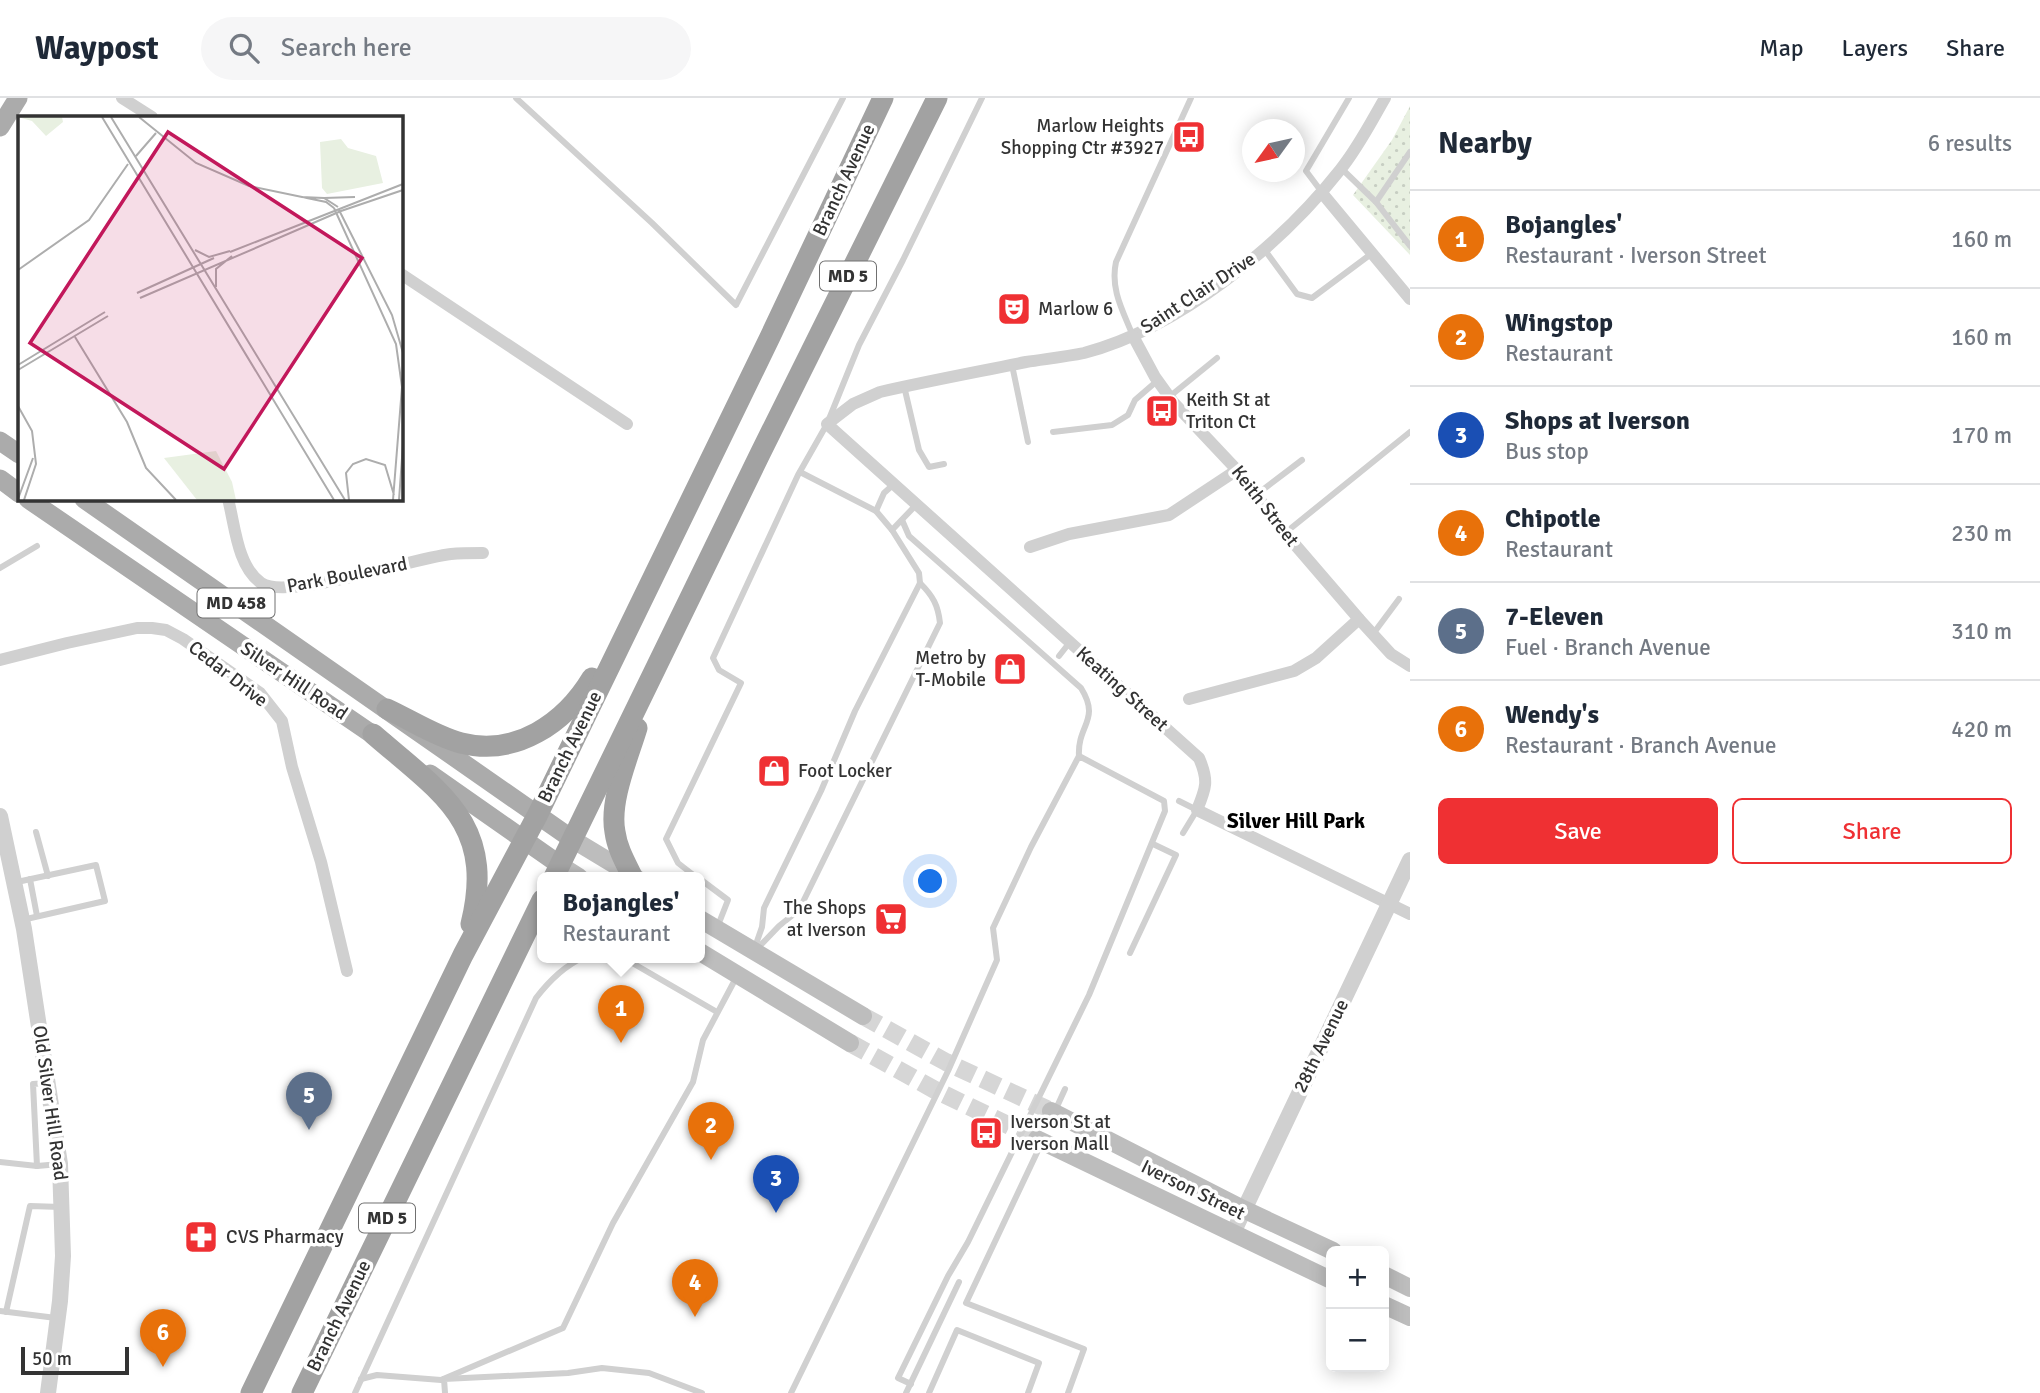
<!DOCTYPE html>
<html lang="en">
<head>
<meta charset="utf-8">
<style>
  body { margin:0; font-family:Signika,sans-serif; background:#f6f6f7; color:#1f2937 }
  .controls { position:absolute; right:21px; bottom:21px; display:grid; overflow:hidden; border-radius:10px; box-shadow:0 4px 18px #0003 }
  .controls button { width:63px; height:63px; display:grid; place-items:center; padding:0; border:0; border-bottom:2px solid #e0e1e3; background:#fff; color:#1f2937; font:35px sans-serif }
  .compass { position:absolute; left:1242px; top:21px; width:63px; height:63px; border-radius:50%; background:#fff; box-shadow:0 4px 18px #0003; rotate:237deg }
  .scale { position:absolute; left:21px; bottom:18px; width:108px; box-sizing:border-box; padding-left:7px; border:4px solid #333; border-top:0; font-size:19px; line-height:24px; white-space:nowrap; color:#333; -webkit-text-stroke:5px #fff; paint-order:stroke }
  .you { position:absolute; left:931px; top:784px; width:24px; height:24px; margin:-18px; border:5px solid #fff; border-radius:50%; background:#1a73e8; box-shadow:0 0 0 10px #1a73e833 }
  .badge { display:grid; place-items:center; width:46px; height:46px; border-radius:50%; background:#ef3033; color:#fff; font-size:23px; font-weight:700 }
  .pin { position:absolute; translate:-50% -58px; filter:drop-shadow(0 2px 4px #0008) }
  .pin::after { content:''; position:absolute; top:37px; width:24px; height:21px; background:inherit; clip-path:polygon(0 0,100% 0,50% 100%) }
  .popup { position:absolute; left:537px; top:774px; width:168px; height:91px; box-sizing:border-box; display:grid; place-content:center; border-radius:10px; background:#fff; filter:drop-shadow(0 2px 5px #0005); font-size:23px; white-space:nowrap; color:#747a83 }
  .popup b { font-size:26px; color:#1f2937 }
  .popup::after { content:''; position:absolute; left:50%; top:100%; margin-left:-14px; border:14px solid transparent; border-top-color:#fff }
  .list { margin:0; padding:0; list-style:none }
  h2 { display:flex; justify-content:space-between; align-items:center; height:91px; margin:0; padding:0 28px; font-size:30px }
  h2 small { font-size:23px; font-weight:400; color:#747a83 }
  .list li { display:grid; grid-template-columns:46px 1fr auto; gap:21px; align-items:center; box-sizing:border-box; height:98px; padding:0 28px; border-top:2px solid #e0e1e3 }
  .list b { display:block; font-size:26px; white-space:nowrap }
  .list p { margin:0; font-size:23px; white-space:nowrap; color:#747a83 }
  .list em { font-size:23px; font-style:normal; color:#747a83 }
  .actions { display:flex; gap:14px; padding:21px 28px }
  .actions a { flex:1; padding:16px 0; border:2px solid #ef3033; border-radius:10px; text-align:center; font-size:24px; color:#ef3033 }
  .actions .main { background:#ef3033; color:#fff }
  .icon { flex:none; width:38px; height:38px; fill:none; stroke:currentColor; stroke-width:2; stroke-linecap:round; stroke-linejoin:round }
  .map { position:relative; flex:none; width:1410px; height:1295px; overflow:hidden }
  header { display:flex; align-items:center; gap:42px; box-sizing:border-box; height:98px; padding:0 35px; background:#fff; border-bottom:2px solid #e0e1e3 }
  header strong { font-size:33px }
  nav { display:flex; gap:38px; margin-inline-start:auto; font-size:24px }
  .search { width:490px; height:63px; background:#f6f6f7; display:flex; align-items:center; gap:18px; box-sizing:border-box; padding:0 24px; border-radius:38px; color:#747a83; font-size:26px }
  main { display:flex }
  aside { flex:1; background:#fff }
  .map>svg:first-child { display:block }
  .park { fill:url(#park-dots) }
  .lines { fill:none; stroke-linecap:round; stroke-linejoin:round }
  .secondary-tunnel { stroke:#d6d6d6; stroke-width:18; stroke-dasharray:18 9; stroke-linecap:butt }
  .service { stroke:#d0d0d0; stroke-width:6 }
  .minor { stroke:#d0d0d0; stroke-width:12 }
  .tertiary { stroke:#d0d0d0; stroke-width:16 }
  .secondary { stroke:#bdbdbd; stroke-width:18 }
  .primary { stroke:#ababab; stroke-width:19 }
  .trunk { stroke:#a2a2a2; stroke-width:21 }
  .labels { text-anchor:middle; dominant-baseline:central; stroke-width:7; stroke-linejoin:round; paint-order:stroke }
  .shield { fill:#fff; stroke:#707070; stroke-width:2 }
  .shield-label { font-size:18px; font-weight:bold; fill:#333 }
  .poi-label { font-size:19px; fill:#333; stroke:#fff; text-anchor:start }
  .street-label { font-size:19px; fill:#333; stroke:#fff }
  .neighbourhood-label { font-size:21px; font-weight:bold; fill:#000; stroke:#fff }
  .inset-road { fill:none; stroke:#adadad; stroke-width:2 }
  .view { fill:#c2185b; fill-opacity:0.15; stroke:#c2185b; stroke-width:3.5 }
  .inset-edge { fill:none; stroke:#333; stroke-width:3.5 }
</style>
</head>
<body>
<header>
<strong>Waypost</strong>
<div class="search"><svg class="icon" aria-label="search" viewBox="0 0 24 24"><circle cx="10" cy="10" r="6"/><path d="M15 15l6 6"/></svg>Search here</div>
<nav><a>Map</a><a>Layers</a><a>Share</a></nav>
</header>
<main>
<div class="map">
<svg width="1410" height="1295" viewBox="0 0 1410 1295">
  <defs>
    <pattern id="park-dots" width="8" height="8" patternUnits="userSpaceOnUse" patternTransform="scale(1.75)"><rect width="8" height="8" fill="#e8f0e1"/><path d="M2 2h.1M6 6h.1" fill="none" stroke="#c7cec2" stroke-width="1.8" stroke-linecap="round"/></pattern>
  </defs>
  <rect width="100%" height="100%" fill="#fff"/>
  <path class="park" d="M1410,8V157L1353,97L1392,42Z"/>
  <g class="lines">
    <g class="secondary-tunnel">
      <path d="M863,918L946,964L1051,1013"/>
      <path d="M850,945L935,992L1037,1041"/>
    </g>
    <g class="service">
      <path d="M516,0L652,125L736,207L843,0"/>
      <path d="M1342,71L1376,104L1410,148"/>
      <path d="M1321,93L1306,73L1349,0"/>
      <path d="M1376,104L1410,54"/>
      <path d="M1264,151L1297,196L1312,200L1371,156"/>
      <path d="M1133,238C1123,213 1110,191 1116,164L1191,0"/>
      <path d="M1012,267L1028,344"/>
      <path d="M904,288L919,352L929,369L944,366"/>
      <path d="M1169,299L1217,260"/>
      <path d="M1053,334L1112,327L1128,317L1135,302L1157,283"/>
      <path d="M1256,397L1302,362"/>
      <path d="M876,413L884,395L894,386"/>
      <path d="M902,422L909,438L1081,590C1101,622 1077,627 1079,658"/>
      <path d="M892,432L916,407"/>
      <path d="M1285,435L1410,334"/>
      <path d="M0,470L37,448"/>
      <path d="M1373,536L1399,501"/>
      <path d="M1059,558L1070,544"/>
      <path d="M1179,703L1197,712L1183,735"/>
      <path d="M36,734L48,778"/>
      <path d="M696,779L678,765L666,741L741,585L719,572L713,560L798,377L827,326L859,247L903,162L982,0"/>
      <path d="M30,781L37,818"/>
      <path d="M700,781L728,802L717,830"/>
      <path d="M17,784L96,767L105,803L22,822"/>
      <path d="M755,849L762,829L764,810L821,693L855,613L920,485L919,475L892,432L876,413L800,374"/>
      <path d="M756,852L779,828L799,812L940,525C938,507 933,498 920,485"/>
      <path d="M1130,855L1176,757L1153,746"/>
      <path d="M622,859L717,914"/>
      <path d="M1055,1013L1065,991"/>
      <path d="M1042,1044L966,1205L1084,1251L1068,1295"/>
      <path d="M0,1064L37,1068L60,1066"/>
      <path d="M37,1068L33,986L46,985"/>
      <path d="M0,1213L56,1220"/>
      <path d="M6,1214L30,1108L61,1109"/>
      <path d="M361,1281L377,1277L441,1282L563,1230L613,1125L693,984L703,942L737,878"/>
      <path d="M355,1295L536,900C549,883 564,868 584,859"/>
      <path d="M445,1295L444,1281L568,1275L602,1270L649,1275L702,1295"/>
      <path d="M791,1295L948,973L997,862L993,830L1031,749L1079,658L1164,703L1165,713L1089,897L968,1144L948,1178L898,1280L911,1286"/>
      <path d="M906,1295L959,1184"/>
      <path d="M929,1295L957,1232L1039,1265L1028,1295"/>
    </g>
    <g class="minor">
      <path d="M122,0L152,19"/>
      <path d="M1385,0C1371,24 1358,50 1340,72C1280,148 1179,230 1084,255C1065,259 1045,261 1026,264C977,274 928,283 880,294L853,306L827,326L1199,660C1209,683 1206,690 1197,712L1410,816"/>
      <path d="M1322,95L1410,201"/>
      <path d="M401,176L627,326"/>
      <path d="M1133,238L1155,279L1173,304L1237,372L1285,435L1359,521L1391,556L1410,568"/>
      <path d="M228,401C235,427 237,468 261,485C287,503 413,460 451,456C461,455 473,455 483,455"/>
      <path d="M1030,449L1069,436L1169,417L1237,372"/>
      <path d="M0,562L67,545L137,530H152L166,532L183,541L260,595L282,623L292,669L321,764L347,873"/>
      <path d="M1189,601L1294,573L1316,560L1359,521"/>
    </g>
    <g class="tertiary">
      <path d="M0,718L24,831L60,1066L63,1158L60,1203L48,1295"/>
      <path d="M1233,1135L1410,762"/>
    </g>
    <g class="secondary">
      <path d="M572,741L635,779"/>
      <path d="M560,767L579,779"/>
      <path d="M700,821L863,918"/>
      <path d="M700,854L850,945"/>
      <path d="M1051,1013L1243,1111L1333,1153"/>
      <path d="M1037,1041L1331,1182"/>
      <path d="M1384,1177L1410,1190"/>
      <path d="M1384,1207L1410,1219"/>
    </g>
    <g class="primary">
      <path d="M0,29L18,0"/>
      <path d="M0,343L19,356"/>
      <path d="M0,381L19,395"/>
      <path d="M28,401L385,645"/>
      <path d="M84,401L572,741"/>
      <path d="M430,676L560,767"/>
    </g>
    <g class="trunk">
      <path d="M387,611C411,622 435,638 461,645C516,659 565,625 592,580"/>
      <path d="M373,636C441,695 496,725 471,826"/>
      <path d="M631,776C624,762 617,749 615,734C609,703 628,660 637,630"/>
      <path d="M554,779L760,356L937,0"/>
      <path d="M251,1295L463,857L538,716L770,239L883,0"/>
      <path d="M302,1295L542,802"/>
    </g>
  </g>
  <defs>
    <symbol id="bus-square" viewBox="-11 -11 22 22"><rect x="-9" y="-9" width="18" height="18" rx="4" fill="#ef3033" stroke="#fff"/><path d="M-5-6H5V4H4V6H2V4H-2V6H-4V4H-5ZM-3.5-4V0h7V-4ZM-3.5 1.2v1.5H-2V1.2ZM2 1.2v1.5H3.5V1.2Z" fill="#fff"/></symbol>
    <symbol id="theatre-square" viewBox="-11 -11 22 22"><rect x="-9" y="-9" width="18" height="18" rx="4" fill="#ef3033" stroke="#fff"/><path d="M-5-5.5Q0-4 5-5.5V0Q5 5 0 6Q-5 5-5 0ZM-3.3-2.5H-1v1.5H-3.3ZM1-2.5H3.3v1.5H1ZM-2.8 1Q0 5.5 2.8 1Z" fill="#fff"/></symbol>
    <symbol id="shop-square" viewBox="-11 -11 22 22"><rect x="-9" y="-9" width="18" height="18" rx="4" fill="#ef3033" stroke="#fff"/><path d="M-5-2.5h2.3a2.7 3.5 0 0 1 5.4 0H5L5.5 6h-11ZM-1.5-2.5h3a1.5 2.3 0 0 0-3 0Z" fill="#fff"/></symbol>
    <symbol id="supermarket-square" viewBox="-11 -11 22 22"><rect x="-9" y="-9" width="18" height="18" rx="4" fill="#ef3033" stroke="#fff"/><path d="M-6-5.5h2.5l.6 2H6L4.5 2H-2.5L-4.4-4H-6ZM-1.5 3.2a1.3 1.3 0 1 0 .1 0ZM3 3.2a1.3 1.3 0 1 0 .1 0Z" fill="#fff"/></symbol>
    <symbol id="pharmacy-square" viewBox="-11 -11 22 22"><rect x="-9" y="-9" width="18" height="18" rx="4" fill="#ef3033" stroke="#fff"/><path d="M-2-6h4v4h4v4h-4v4h-4v-4h-4v-4h4Z" fill="#fff"/></symbol>
  </defs>
  <g fill-rule="evenodd">
    <use href="#bus-square" x="1170" y="20" width="38" height="38"/>
    <use href="#theatre-square" x="995" y="192" width="38" height="38"/>
    <use href="#bus-square" x="1143" y="294" width="38" height="38"/>
    <use href="#shop-square" x="991" y="552" width="38" height="38"/>
    <use href="#shop-square" x="755" y="654" width="38" height="38"/>
    <use href="#supermarket-square" x="872" y="802" width="38" height="38"/>
    <use href="#bus-square" x="967" y="1016" width="38" height="38"/>
    <use href="#pharmacy-square" x="182" y="1120" width="38" height="38"/>
  </g>
  <g class="labels">
    <g class="shield">
      <rect x="820" y="163.5" width="56" height="29" rx="5"/>
      <rect x="197.5" y="490.5" width="77" height="29" rx="5"/>
      <rect x="359" y="1105.5" width="56" height="29" rx="5"/>
    </g>
    <g class="shield-label">
      <text x="848" y="178">MD 5</text>
      <text x="236" y="505">MD 458</text>
      <text x="387" y="1120">MD 5</text>
    </g>
    <g class="poi-label">
      <text x="1164" y="28" text-anchor="end">Marlow Heights<tspan x="1164" dy="22">Shopping Ctr #3927</tspan></text>
      <text x="1038" y="211">Marlow 6</text>
      <text x="1186" y="302">Keith St at<tspan x="1186" dy="22">Triton Ct</tspan></text>
      <text x="986" y="560" text-anchor="end">Metro by<tspan x="986" dy="22">T-Mobile</tspan></text>
      <text x="798" y="673">Foot Locker</text>
      <text x="866" y="810" text-anchor="end">The Shops<tspan x="866" dy="22">at Iverson</tspan></text>
      <text x="1010" y="1024">Iverson St at<tspan x="1010" dy="22">Iverson Mall</tspan></text>
      <text x="226" y="1139">CVS Pharmacy</text>
    </g>
    <g class="street-label">
      <text transform="translate(844 82) rotate(-65)">Branch Avenue</text>
      <text transform="translate(1198 195) rotate(-33)">Saint Clair Drive</text>
      <text transform="translate(1265 408) rotate(52)">Keith Street</text>
      <text transform="translate(347 477) rotate(-11)">Park Boulevard</text>
      <text transform="translate(228 576) rotate(38)">Cedar Drive</text>
      <text transform="translate(294 583) rotate(34)">Silver Hill Road</text>
      <text transform="translate(1122 591) rotate(42)">Keating Street</text>
      <text transform="translate(570 649) rotate(-64)">Branch Avenue</text>
      <text transform="translate(1321 948) rotate(-64)">28th Avenue</text>
      <text transform="translate(50 1005) rotate(82)">Old Silver Hill Road</text>
      <text transform="translate(1193 1092) rotate(26)">Iverson Street</text>
      <text transform="translate(339 1218) rotate(-64)">Branch Avenue</text>
    </g>
    <g class="neighbourhood-label">
      <text x="1296" y="723">Silver Hill Park</text>
    </g>
  </g>
  <g transform="translate(18 18)">
    <rect width="385" height="385" fill="#fff"/>
    <path d="M0,1H44L45,6L28,20L14,5ZM323,23L330,32L358,40L365,67L309,78L304,72L302,26Z" fill="#e8f0e1"/>
    <path d="M198,335L214,366L218,384H179L146,342Z" fill="#e8f0e1"/>
    <path class="inset-road" d="M84,1L316,384M93,1L327,384M121,1L178,47L231,70L308,86L316,92M118,40L138,17M283,81L306,82L320,91M306,82L337,81M316,92L378,228L384,271L375,384M321,94L374,199L385,237M177,134L191,141L212,135M212,136L385,68M0,154L71,104L110,48M198,171V153L214,140M119,177L196,142M122,182L323,95L385,74M57,221L109,306L128,352L158,384M0,249L87,196M0,254L90,200M0,290L14,315L18,348L6,384M0,383L15,342M331,384L328,357L335,348L348,343L367,349L376,379M381,384L385,328"/>
    <path class="view" d="M150,16L344,142L206,353L12,227Z"/>
    <rect width="385" height="385" class="inset-edge"/>
  </g>
</svg>
<div class="controls">
<button>+</button>
<button>−</button>
</div>
<svg class="compass" viewBox="-18 -18 36 36"><path d="M0-13l5 13h-10z" fill="#e53935"/><path d="M0 13l5-13h-10z" fill="#747a83"/></svg>
<div class="scale">50 m</div>
<div class="you"></div>
<div class="pin badge" style="left:621px;top:945px;background:#e8710a">1</div>
<div class="popup"><b>Bojangles'</b>Restaurant</div>
<div class="pin badge" style="left:711px;top:1062px;background:#e8710a">2</div>
<div class="pin badge" style="left:776px;top:1115px;background:#1a4fb4">3</div>
<div class="pin badge" style="left:695px;top:1219px;background:#e8710a">4</div>
<div class="pin badge" style="left:309px;top:1032px;background:#5c6f8a">5</div>
<div class="pin badge" style="left:163px;top:1269px;background:#e8710a">6</div>
</div>
<aside>
<h2>Nearby<small>6 results</small></h2>
<ul class="list">
<li><span class="badge" style="background:#e8710a">1</span><div><b>Bojangles'</b><p>Restaurant · Iverson Street</p></div><em>160 m</em></li>
<li><span class="badge" style="background:#e8710a">2</span><div><b>Wingstop</b><p>Restaurant</p></div><em>160 m</em></li>
<li><span class="badge" style="background:#1a4fb4">3</span><div><b>Shops at Iverson</b><p>Bus stop</p></div><em>170 m</em></li>
<li><span class="badge" style="background:#e8710a">4</span><div><b>Chipotle</b><p>Restaurant</p></div><em>230 m</em></li>
<li><span class="badge" style="background:#5c6f8a">5</span><div><b>7-Eleven</b><p>Fuel · Branch Avenue</p></div><em>310 m</em></li>
<li><span class="badge" style="background:#e8710a">6</span><div><b>Wendy's</b><p>Restaurant · Branch Avenue</p></div><em>420 m</em></li>
</ul>
<div class="actions"><a class="main">Save</a><a>Share</a></div>
</aside>
</main>
</body>
</html>
